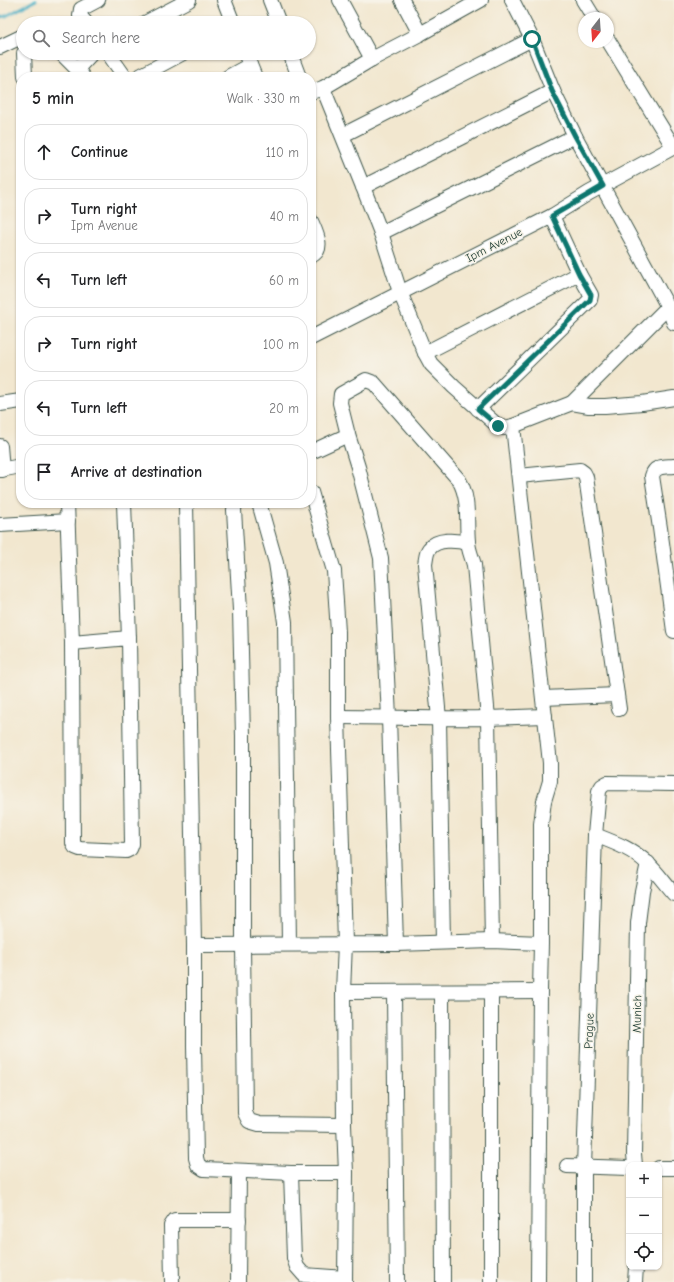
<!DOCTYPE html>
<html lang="en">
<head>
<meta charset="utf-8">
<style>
  body { margin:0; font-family:"Comic Neue",sans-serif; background:#f2f2f2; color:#202124 }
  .controls { position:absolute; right:12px; bottom:12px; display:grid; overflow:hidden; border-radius:8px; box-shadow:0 1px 3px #0004 }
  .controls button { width:36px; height:36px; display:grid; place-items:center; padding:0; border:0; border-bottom:1px solid #e0e0e0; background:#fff; color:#202124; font:20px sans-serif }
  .compass { position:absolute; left:578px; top:12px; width:36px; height:36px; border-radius:50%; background:#fff; box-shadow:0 1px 3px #0004; rotate:197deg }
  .stop { position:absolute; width:12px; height:12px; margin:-9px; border:3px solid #0f766e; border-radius:50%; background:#fff }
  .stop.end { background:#0f766e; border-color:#fff; box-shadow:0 1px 4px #0008 }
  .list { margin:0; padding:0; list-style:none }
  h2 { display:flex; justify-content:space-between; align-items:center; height:52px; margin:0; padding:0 16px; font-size:17px }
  h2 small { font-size:13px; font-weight:400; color:#757577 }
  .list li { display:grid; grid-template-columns:26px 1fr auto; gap:12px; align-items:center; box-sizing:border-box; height:56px; margin:0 8px 8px; padding:0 8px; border:1px solid #e0e0e0; border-radius:16px }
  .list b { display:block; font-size:15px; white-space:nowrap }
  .list p { margin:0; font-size:13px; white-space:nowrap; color:#757577 }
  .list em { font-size:13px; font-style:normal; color:#757577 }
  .icon { flex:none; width:22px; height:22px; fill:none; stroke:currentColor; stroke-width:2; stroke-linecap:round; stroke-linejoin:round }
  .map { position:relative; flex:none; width:674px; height:1282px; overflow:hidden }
  .search { position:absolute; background:#fff; box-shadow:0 1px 3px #0004; left:16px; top:16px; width:300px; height:44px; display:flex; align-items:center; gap:10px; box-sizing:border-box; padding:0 14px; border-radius:22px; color:#757577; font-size:15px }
  .panel { position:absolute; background:#fff; box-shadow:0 1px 3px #0004; left:16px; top:72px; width:300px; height:436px; border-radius:16px }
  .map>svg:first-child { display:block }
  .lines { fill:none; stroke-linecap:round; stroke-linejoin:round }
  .stream { stroke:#46afc5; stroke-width:3 }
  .minor-casing { stroke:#3f564b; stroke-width:16 }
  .minor { stroke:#fff; stroke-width:14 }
  .route { stroke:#0f766e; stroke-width:5 }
  .labels { text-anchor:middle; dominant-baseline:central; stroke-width:3; stroke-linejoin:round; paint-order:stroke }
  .street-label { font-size:12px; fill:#1f3d34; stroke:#f7f3e8 }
</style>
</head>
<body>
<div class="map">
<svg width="674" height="1282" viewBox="0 0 674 1282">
  <rect width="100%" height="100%" fill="#f7f3e8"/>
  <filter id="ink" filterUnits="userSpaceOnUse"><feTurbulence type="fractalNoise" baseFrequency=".025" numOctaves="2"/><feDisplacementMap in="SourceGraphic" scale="8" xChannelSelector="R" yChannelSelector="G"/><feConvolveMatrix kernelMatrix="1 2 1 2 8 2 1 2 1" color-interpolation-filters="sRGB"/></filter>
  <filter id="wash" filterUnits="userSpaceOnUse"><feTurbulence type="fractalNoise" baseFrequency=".012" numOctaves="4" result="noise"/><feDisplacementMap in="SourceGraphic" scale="16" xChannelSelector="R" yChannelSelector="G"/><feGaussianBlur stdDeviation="0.9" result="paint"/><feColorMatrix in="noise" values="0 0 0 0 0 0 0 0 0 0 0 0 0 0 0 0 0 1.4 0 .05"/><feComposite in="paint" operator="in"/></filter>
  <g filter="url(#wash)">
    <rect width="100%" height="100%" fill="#f2e7cf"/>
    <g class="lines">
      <path class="stream" d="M0,17L6,16L36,0"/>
    </g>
  </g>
  <g filter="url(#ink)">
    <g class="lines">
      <defs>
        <g id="minor">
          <path d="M224,0L233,23"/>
          <path d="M270,0L279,23"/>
          <path d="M340,0L372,59"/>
          <path d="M402,0L420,34"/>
          <path d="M512,0L532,39L553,91L575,136L668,307L674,323"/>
          <path d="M583,0L594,18"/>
          <path d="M86,23L80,16L81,9L98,0"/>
          <path d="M145,23L189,0"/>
          <path d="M608,40L674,148"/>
          <path d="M0,47L23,36"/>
          <path d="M24,53L25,77"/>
          <path d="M61,53L77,69L83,77"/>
          <path d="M108,53L125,77"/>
          <path d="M245,53L255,77"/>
          <path d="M290,53L299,77"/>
          <path d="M77,69L92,53"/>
          <path d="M138,77L183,53"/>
          <path d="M228,77L250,65"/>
          <path d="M323,88L363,187L381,233L400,292L425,353L431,364L454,387L498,426L504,428L513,426L572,403L589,406H605L642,403L674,398"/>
          <path d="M311,92L323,88L372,59L420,34L481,0"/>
          <path d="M343,135L532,39"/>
          <path d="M363,187L553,91"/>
          <path d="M311,221C316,233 325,249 311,256"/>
          <path d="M381,233L575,136"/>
          <path d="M311,338L552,216L589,193L674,147"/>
          <path d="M425,353L579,274"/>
          <path d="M572,403L668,307"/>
          <path d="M0,404L21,401"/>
          <path d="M478,409L590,300L591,295L579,274L552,216"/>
          <path d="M513,426L550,763V781L544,801L541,824V943L540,991L538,1282"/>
          <path d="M0,446L2,470"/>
          <path d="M311,452L348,435"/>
          <path d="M674,466C665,467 655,465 652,476L660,528L674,631"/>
          <path d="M0,470L21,466"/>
          <path d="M519,476L580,470L584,473L586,477L619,709"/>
          <path d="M311,492L334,571L338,632V717L345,943L343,992L344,1125L346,1173L345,1282"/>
          <path d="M67,503L72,643L73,843L75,847L80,849L126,851L130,849L132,844L129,638L72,643"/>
          <path d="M124,503L129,638"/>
          <path d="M186,503L194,945V1046L196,1158L198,1165L204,1169L291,1173H346"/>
          <path d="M235,503L234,510L240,610L243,736V945L245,1113L249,1121L259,1124L344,1125"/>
          <path d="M259,503L276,563L285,622L289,944"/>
          <path d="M0,525L68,521"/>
          <path d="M543,698L617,695"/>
          <path d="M338,717C388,717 438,719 488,718L492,941"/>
          <path d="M595,835C613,842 633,849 647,863C657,872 665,884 674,894"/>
          <path d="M443,942L439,719L425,564C426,560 426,553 429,549C437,538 456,540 468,543"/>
          <path d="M396,944L389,717L381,558L358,467L348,435L340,403L341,394L366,380L374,383L459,480C470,499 466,520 468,541C468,549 472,557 474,565L488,718L545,716"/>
          <path d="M194,945L396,944L492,941L541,943"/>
          <path d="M343,992L540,991"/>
          <path d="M442,992L443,1282"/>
          <path d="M394,993L397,1282"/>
          <path d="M635,1165L634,1154L638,923L642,891L648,863"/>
          <path d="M567,1166L629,1168"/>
          <path d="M659,1168H674"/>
          <path d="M291,1173L294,1258L297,1267L304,1275L345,1278"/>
          <path d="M172,1282L171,1226L175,1220H239"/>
          <path d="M238,1282L239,1171"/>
          <path d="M491,1282V991"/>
          <path d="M584,1282V1167L595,835L599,791L602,786L607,783L674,784"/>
          <path d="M635,1282L636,1267"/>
        </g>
      </defs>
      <use href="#minor" class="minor-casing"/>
      <use href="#minor" class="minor"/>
    </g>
  </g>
  <g class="lines" filter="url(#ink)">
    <path class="route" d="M498,426L478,409L590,300L591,295L579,274L552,216L603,186L575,136L552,91L532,39"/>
  </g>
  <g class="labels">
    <g class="street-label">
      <text transform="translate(494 245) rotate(-27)">Ipm Avenue</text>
      <text transform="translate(637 1014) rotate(-89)">Munich</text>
      <text transform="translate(589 1031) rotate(-88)">Prague</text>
    </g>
  </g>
</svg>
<div class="controls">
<button>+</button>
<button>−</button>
<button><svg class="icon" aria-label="locate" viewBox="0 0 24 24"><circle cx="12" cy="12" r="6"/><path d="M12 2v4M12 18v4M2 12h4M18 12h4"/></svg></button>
</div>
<svg class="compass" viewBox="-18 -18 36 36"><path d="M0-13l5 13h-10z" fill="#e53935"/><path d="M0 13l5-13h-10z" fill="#757577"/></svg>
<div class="stop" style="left:532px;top:39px"></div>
<div class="stop end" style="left:498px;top:426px"></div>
<div class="search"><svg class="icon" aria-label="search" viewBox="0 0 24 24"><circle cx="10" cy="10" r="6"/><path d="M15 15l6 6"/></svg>Search here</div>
<section class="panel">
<h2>5 min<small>Walk · 330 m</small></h2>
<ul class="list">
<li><svg class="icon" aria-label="ahead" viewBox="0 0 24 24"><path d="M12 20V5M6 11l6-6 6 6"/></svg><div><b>Continue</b></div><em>110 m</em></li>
<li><svg class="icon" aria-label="right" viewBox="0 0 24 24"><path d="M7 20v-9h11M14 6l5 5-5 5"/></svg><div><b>Turn right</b><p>Ipm Avenue</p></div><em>40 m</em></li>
<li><svg class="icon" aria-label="left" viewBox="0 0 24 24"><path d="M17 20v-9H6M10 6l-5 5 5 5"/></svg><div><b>Turn left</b></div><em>60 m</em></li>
<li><svg class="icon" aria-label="right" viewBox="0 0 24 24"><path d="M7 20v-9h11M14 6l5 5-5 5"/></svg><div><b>Turn right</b></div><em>100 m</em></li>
<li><svg class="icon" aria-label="left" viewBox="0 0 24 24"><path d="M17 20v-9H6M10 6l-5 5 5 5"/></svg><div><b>Turn left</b></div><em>20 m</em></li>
<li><svg class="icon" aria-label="arrive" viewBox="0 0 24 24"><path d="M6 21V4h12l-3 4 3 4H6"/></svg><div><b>Arrive at destination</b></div></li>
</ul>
</section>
</div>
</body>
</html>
